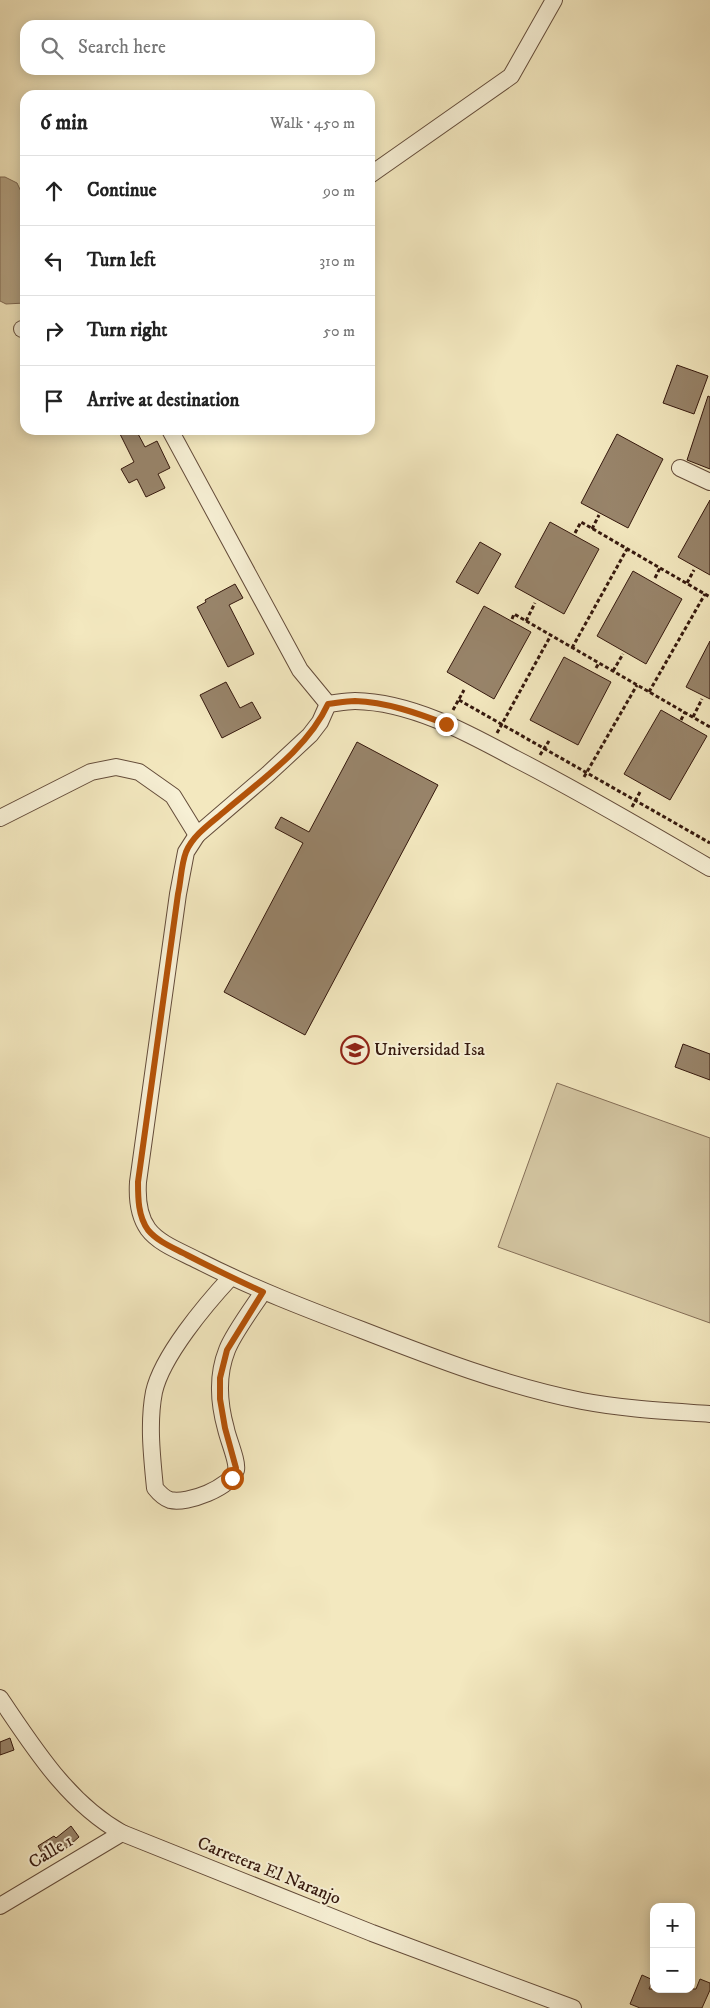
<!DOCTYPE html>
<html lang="en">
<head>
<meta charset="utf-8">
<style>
  body { margin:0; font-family:"IM FELL DW Pica",serif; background:#f6f6f6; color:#222 }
  .controls { position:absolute; right:15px; bottom:15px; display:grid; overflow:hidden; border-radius:10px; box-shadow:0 2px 12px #0003 }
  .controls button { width:45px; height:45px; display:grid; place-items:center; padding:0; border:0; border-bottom:1px solid #e0e0e0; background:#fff; color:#222; font:25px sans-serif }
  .stop { position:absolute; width:15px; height:15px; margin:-11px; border:4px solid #b45309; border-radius:50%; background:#fff }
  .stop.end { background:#b45309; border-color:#fff; box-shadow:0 1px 5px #0008 }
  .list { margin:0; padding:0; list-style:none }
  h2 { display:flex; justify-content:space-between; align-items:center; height:65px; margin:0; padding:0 20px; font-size:21px }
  h2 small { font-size:16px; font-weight:400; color:#767676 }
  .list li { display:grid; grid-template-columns:32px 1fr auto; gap:15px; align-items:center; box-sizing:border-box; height:70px; padding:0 20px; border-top:1px solid #e0e0e0 }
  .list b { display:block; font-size:19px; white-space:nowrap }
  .list em { font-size:16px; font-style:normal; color:#767676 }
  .icon { flex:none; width:28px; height:28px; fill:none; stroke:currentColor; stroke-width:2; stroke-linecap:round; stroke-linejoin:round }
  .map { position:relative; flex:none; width:710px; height:2008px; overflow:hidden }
  .search { position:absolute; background:#fff; box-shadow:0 2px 12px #0003; left:20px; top:20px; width:355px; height:55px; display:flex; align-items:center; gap:12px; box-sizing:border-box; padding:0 18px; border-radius:15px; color:#767676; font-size:19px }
  .panel { position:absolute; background:#fff; box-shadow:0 2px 12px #0003; left:20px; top:90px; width:355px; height:345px; border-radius:15px }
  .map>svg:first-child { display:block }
  .green { fill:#d3c5a1; stroke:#846e57 }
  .water { fill:#b2a182; stroke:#806a53 }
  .building { fill:#98846a; stroke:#35180d }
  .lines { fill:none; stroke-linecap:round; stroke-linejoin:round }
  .minor-casing { stroke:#644c3a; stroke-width:18 }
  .path { stroke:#35180d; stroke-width:3; stroke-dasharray:4 2.5; stroke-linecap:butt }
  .minor { stroke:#f7f0d5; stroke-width:16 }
  .route { stroke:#b45309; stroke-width:6 }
  .labels { text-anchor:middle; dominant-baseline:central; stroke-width:4; stroke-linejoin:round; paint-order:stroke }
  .poi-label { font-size:18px; fill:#35180d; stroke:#f7f0d5; text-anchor:start }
  .street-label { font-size:18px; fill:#35180d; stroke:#f7f0d5 }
</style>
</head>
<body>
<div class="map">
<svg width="710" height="2008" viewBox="0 0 710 2008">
  <rect width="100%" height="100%" fill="#f3e8bf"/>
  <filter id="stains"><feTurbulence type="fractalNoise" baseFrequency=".004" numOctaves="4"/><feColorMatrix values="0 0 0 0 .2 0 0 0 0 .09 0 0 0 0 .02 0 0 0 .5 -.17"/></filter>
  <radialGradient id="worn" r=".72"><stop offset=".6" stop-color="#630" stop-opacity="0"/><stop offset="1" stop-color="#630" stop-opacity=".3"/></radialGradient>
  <path class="green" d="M557,1083L710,1138V1323L498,1247Z"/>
  <path class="water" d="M0,177H5L17,183L25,200V303L6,304L0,301Z"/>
  <g class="building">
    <path d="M677,365L708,376L694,414L663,403Z"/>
    <path d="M708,396L710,397V469L687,460Z"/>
    <path d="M118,430H136L145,447L157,441L170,468L158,474L165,488L146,497L137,479L129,483L121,469L134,462Z"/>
    <path d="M617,434L663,459L628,528L581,503Z"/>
    <path d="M710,500V575L678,557Z"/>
    <path d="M550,522L599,549L564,614L515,587Z"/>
    <path d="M480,542L501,554L478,594L456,582Z"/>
    <path d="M633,571L682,599L646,664L597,636Z"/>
    <path d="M235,584L243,598L229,605L254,654L228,667L197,607L206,602L205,600Z"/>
    <path d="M484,606L531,632L494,699L447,672Z"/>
    <path d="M710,641V699L686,687Z"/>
    <path d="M564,657L611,682L578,745L530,720Z"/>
    <path d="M226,682L240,708L252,702L261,718L222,738L200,695Z"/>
    <path d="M661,710L707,736L670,800L624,774Z"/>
    <path d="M357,742L438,785L305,1035L224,992L303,843L275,828L281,817L309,832Z"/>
    <path d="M683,1044L710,1054V1080L675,1067Z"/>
    <path d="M10,1738L14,1750L0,1755V1742Z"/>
    <path d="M71,1826L79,1837L64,1850L46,1860L38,1846L54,1836L56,1838Z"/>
    <path d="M642,1975L653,1980L649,1989H696L700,1979L710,1983V1990L702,2008H640L630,2004Z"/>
  </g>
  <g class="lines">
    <defs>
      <g id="minor">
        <path d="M370,175L511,76L554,0"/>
        <path d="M22,329H25"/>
        <path d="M170,430L300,670L328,704"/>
        <path d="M680,468L710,482"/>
        <path d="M328,704C337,703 346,701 355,701C411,702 466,732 514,758C581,792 645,830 710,868"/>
        <path d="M0,818L91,772L116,767L139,772L173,796L197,835L268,774L310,735L320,722L328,704"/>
        <path d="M197,835L186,852L178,894L138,1182C137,1198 138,1215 148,1229C159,1244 182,1252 199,1261C252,1288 307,1309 362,1330C434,1358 506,1386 582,1401C624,1409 668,1411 710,1414"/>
        <path d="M231,1277C206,1304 162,1356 154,1392C148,1423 152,1457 155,1488C159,1493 164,1498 170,1500C188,1504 230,1488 236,1470C238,1462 228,1439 226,1429C219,1404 217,1375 227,1350C233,1334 253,1307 263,1292"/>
        <path d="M0,1698C34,1748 68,1803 122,1833L372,1933L573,2008"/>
        <path d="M0,1906L122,1833"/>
      </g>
    </defs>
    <use href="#minor" class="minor-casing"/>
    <g class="path">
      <path d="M592,529L599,515"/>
      <path d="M575,533L581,522L710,597"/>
      <path d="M655,578L660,568"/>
      <path d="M687,583L694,570"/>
      <path d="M512,619L514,614L710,727"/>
      <path d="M526,621L535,603"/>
      <path d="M572,648L627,549"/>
      <path d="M596,668L599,663"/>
      <path d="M613,671L623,654"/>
      <path d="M649,692L705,594"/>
      <path d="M459,700L710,843"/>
      <path d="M453,710L464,690"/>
      <path d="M693,717L702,699"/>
      <path d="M681,720L685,712"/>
      <path d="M497,733L551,635"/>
      <path d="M540,755L549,741"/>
      <path d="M584,777L637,685"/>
      <path d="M632,807L640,792"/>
    </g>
    <use href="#minor" class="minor"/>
  </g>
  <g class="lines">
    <path class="route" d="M232,1478L236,1468L225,1428L220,1399V1378L227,1350L263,1292C237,1280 212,1268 187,1255C174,1248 158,1242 148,1230C138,1216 138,1198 138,1182L178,894C181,881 181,865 186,852C193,835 211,823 225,811C261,780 308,748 328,704C337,703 346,701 355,701C386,702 417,713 446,724"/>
  </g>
  <defs>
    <symbol id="university-ring" viewBox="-11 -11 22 22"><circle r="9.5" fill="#f7f0d5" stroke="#8f2418" stroke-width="1.5"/><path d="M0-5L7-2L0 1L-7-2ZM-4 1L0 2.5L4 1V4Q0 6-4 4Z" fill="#8f2418"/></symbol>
  </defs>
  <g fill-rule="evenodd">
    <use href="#university-ring" x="339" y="1034" width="32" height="32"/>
  </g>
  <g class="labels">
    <g class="poi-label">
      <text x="374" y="1050">Universidad Isa</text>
    </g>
    <g class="street-label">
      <text transform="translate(51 1852) rotate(-31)">Calle 1</text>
      <text transform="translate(269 1871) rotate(22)">Carretera El Naranjo</text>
    </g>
  </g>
  <rect width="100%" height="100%" filter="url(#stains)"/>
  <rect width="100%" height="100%" fill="url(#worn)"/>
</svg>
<div class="controls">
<button>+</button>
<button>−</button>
</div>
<div class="stop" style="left:232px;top:1478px"></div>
<div class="stop end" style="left:446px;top:724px"></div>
<div class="search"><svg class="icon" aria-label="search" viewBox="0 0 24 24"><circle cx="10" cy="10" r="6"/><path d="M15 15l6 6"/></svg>Search here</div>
<section class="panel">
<h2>6 min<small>Walk · 450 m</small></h2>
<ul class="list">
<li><svg class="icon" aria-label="ahead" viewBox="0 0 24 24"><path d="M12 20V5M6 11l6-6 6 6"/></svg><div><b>Continue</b></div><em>90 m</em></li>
<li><svg class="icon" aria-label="left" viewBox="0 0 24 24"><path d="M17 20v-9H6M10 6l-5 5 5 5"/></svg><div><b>Turn left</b></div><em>310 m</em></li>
<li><svg class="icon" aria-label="right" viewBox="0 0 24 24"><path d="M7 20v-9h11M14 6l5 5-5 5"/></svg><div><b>Turn right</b></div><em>50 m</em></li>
<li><svg class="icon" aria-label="arrive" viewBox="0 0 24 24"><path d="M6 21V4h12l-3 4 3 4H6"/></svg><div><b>Arrive at destination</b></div></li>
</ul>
</section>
</div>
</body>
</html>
